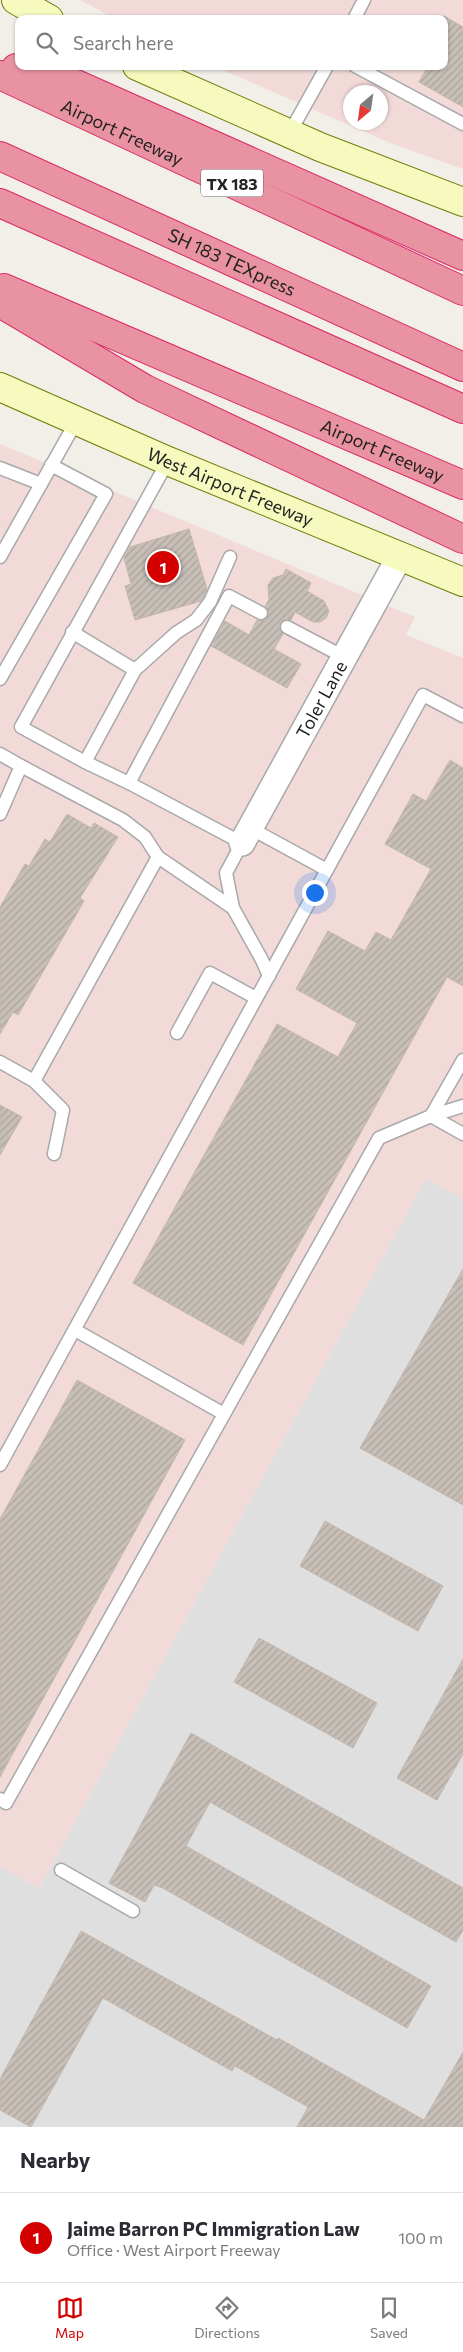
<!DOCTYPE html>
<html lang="en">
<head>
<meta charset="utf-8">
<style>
  body { margin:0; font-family:Commissioner,sans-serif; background:#f7f7f7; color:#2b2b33 }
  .compass { position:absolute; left:343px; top:85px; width:45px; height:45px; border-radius:50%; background:#fff; box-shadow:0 1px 4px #0004; rotate:209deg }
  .you { position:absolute; left:314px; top:892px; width:18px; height:18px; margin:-12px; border:4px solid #fff; border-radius:50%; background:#1a73e8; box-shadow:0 0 0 8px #1a73e833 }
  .badge { display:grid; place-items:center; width:32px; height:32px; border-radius:50%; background:#d40000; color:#fff; font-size:16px; font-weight:700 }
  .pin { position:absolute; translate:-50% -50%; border:2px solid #fff; box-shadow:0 1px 5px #0006 }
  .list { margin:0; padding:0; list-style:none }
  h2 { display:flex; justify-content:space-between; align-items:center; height:65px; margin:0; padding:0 20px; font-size:21px }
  h2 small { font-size:16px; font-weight:400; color:#7c7c81 }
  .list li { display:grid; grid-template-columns:32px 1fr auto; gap:15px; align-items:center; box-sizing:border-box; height:90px; padding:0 20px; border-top:1px solid #e1e1e2 }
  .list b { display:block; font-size:19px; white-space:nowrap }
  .list p { margin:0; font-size:16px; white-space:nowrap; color:#7c7c81 }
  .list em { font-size:16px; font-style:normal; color:#7c7c81 }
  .icon { flex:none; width:28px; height:28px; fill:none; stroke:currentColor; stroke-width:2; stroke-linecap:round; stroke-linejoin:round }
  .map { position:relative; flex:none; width:463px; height:2127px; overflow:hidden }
  .search { position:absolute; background:#fff; box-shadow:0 1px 4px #0004; left:15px; right:15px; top:15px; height:55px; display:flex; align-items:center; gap:12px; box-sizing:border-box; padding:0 18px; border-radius:10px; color:#7c7c81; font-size:19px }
  .sheet { height:155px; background:#fff }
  nav { display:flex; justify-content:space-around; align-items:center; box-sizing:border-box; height:70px; border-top:1px solid #e1e1e2; background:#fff; font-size:14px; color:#7c7c81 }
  nav a { display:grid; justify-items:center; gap:2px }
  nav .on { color:#d40000 }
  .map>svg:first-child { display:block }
  .residential { fill:#e0dfdf }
  .commercial { fill:#f2dad9; fill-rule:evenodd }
  .building { fill:url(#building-hatch); stroke:#c4b6ab }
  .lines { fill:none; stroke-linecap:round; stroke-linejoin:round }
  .service-casing { stroke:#a9a9a9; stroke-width:15 }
  .minor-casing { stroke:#a9a9a9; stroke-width:28 }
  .secondary-casing { stroke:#707d05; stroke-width:30 }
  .motorway-casing { stroke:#dc2a67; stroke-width:30 }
  .service { stroke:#fff; stroke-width:12 }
  .minor { stroke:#fff; stroke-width:25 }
  .secondary { stroke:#f7fabf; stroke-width:28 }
  .motorway { stroke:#e892a2; stroke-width:28 }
  .labels { text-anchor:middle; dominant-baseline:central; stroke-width:4; stroke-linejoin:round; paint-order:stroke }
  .shield { fill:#fff; stroke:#646464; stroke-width:1 }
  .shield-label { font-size:16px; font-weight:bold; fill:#222 }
  .street-label { font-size:18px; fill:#222; stroke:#fff }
</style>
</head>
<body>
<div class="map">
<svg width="463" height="2127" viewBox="0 0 463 2127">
  <defs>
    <pattern id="building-hatch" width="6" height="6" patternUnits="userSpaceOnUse" patternTransform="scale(1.25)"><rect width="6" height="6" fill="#c7bfb8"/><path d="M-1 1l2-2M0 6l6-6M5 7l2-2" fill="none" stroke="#aba49e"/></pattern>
  </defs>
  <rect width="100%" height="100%" fill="#f2efe9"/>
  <path class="residential" d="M426,1178L463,1199V2127H0V1866L39,1888Z"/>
  <g class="commercial">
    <path d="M80,0H463V169L390,143L214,66H444V19H116ZM350,92H380V122H350Z"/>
    <path d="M0,444L415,617L406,635L463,658V1199L426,1178L39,1888L0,1866Z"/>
  </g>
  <g class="building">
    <path d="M444,16L463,27V107L419,82L428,66H444Z"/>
    <path d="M189,529L207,589L203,598L201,601L135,620L125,586L131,584L124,558L130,547Z"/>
    <path d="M286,569L311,583L307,591L324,601L329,611L326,618L320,622H313L295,612L291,620L286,619L280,623L279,628L283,634L274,649L301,664L287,688L211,646L225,621L249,635L257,620H266L269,613L265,606L269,600L268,585L273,578L283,575Z"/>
    <path d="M450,760L463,768V986L447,977L243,1345L133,1283L277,1024L338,1057L357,1023L296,989L328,931L365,951L376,932L391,940L431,869L385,844L413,794L426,801Z"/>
    <path d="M67,814L91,828L94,823L118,837L80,898L84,901L18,1015L13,1012L0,1034V907L25,864L29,866L45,839L50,842Z"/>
    <path d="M0,1105L22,1117L0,1155Z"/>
    <path d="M463,1269V1505L360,1448Z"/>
    <path d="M77,1380L185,1440L0,1777V1519Z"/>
    <path d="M325,1521L443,1586L418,1631L300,1566Z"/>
    <path d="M259,1638L377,1703L353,1748L234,1682Z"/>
    <path d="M463,1659V1754L437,1800L397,1778Z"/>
    <path d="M191,1733L463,1888V1930L456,1942L210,1802L186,1846L431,1986L407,2028L163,1888L154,1885L145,1902L109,1883Z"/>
    <path d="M81,1931L277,2040L278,2038L424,2120L463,2052V2127H297L308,2107L235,2066L232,2071L103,1998L31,2127L0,2110V2079Z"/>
  </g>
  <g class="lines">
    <defs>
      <g id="service">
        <path d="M354,19L364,0"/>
        <path d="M355,66L463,124"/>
        <path d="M289,134L327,66"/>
        <path d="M0,468L41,484"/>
        <path d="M0,557L77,420"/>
        <path d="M261,613L229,596L129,783L242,843L226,873L233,908L262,960L269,976"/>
        <path d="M287,627L344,657"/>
        <path d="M72,632L135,670L85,762L21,727L168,461"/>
        <path d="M135,670L176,633L196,620L210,602L230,557"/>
        <path d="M0,679L106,494L51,465"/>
        <path d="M0,754L21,766L0,814"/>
        <path d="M85,762L129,783"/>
        <path d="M21,766L123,820L145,837L158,857L34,1081"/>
        <path d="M250,828L327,870"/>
        <path d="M158,857L233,908"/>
        <path d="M177,1033L210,973L256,998"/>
        <path d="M463,1060L431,1116L463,1134"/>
        <path d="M0,1062L34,1081L63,1110L54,1154"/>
        <path d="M75,1330L224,1414"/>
        <path d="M0,1465L423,695L463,716"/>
        <path d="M0,1799L6,1803L379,1138L431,1116L463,1106"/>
        <path d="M61,1870L133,1911"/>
      </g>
      <g id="minor">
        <path id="s1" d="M242,843L400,556"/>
      </g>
      <g id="secondary">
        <path d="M16,0L49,19"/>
        <path d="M137,66L320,147L463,202"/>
        <path id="s2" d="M0,387L168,461L463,582"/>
      </g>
      <g id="motorway">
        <path d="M16,68L76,84L463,256"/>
        <path id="s3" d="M0,75L463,291"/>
        <path id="s4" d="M0,156L463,367"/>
        <path d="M0,203L463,409"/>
        <path id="s5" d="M4,288L463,485"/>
        <path d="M0,303L145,389L463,539"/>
      </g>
    </defs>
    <use href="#service" class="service-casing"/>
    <use href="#minor" class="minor-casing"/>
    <use href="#secondary" class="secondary-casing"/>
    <use href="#motorway" class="motorway-casing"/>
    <use href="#service" class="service"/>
    <use href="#minor" class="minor"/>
    <use href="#secondary" class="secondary"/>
    <use href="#motorway" class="motorway"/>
  </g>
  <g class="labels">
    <rect class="shield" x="201" y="169.5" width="62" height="27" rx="4"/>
    <g class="shield-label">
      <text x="232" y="183">TX 183</text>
    </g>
    <g class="street-label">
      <text stroke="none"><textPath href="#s3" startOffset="135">Airport Freeway</textPath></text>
      <text stroke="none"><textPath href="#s4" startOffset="255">SH 183 TEXpress</textPath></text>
      <text stroke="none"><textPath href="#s5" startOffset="412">Airport Freeway</textPath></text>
      <text stroke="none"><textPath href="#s2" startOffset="251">West Airport Freeway</textPath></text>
      <text stroke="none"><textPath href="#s1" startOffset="164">Toler Lane</textPath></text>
    </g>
  </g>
</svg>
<svg class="compass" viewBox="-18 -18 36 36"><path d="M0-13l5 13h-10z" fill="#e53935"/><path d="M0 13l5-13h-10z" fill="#7c7c81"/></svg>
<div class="you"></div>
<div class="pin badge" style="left:163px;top:567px">1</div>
<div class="search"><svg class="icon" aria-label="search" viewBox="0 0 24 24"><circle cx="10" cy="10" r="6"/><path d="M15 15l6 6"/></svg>Search here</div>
</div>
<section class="sheet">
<h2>Nearby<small></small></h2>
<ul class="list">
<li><span class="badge">1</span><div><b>Jaime Barron PC Immigration Law</b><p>Office · West Airport Freeway</p></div><em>100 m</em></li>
</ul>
</section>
<nav>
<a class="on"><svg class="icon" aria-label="map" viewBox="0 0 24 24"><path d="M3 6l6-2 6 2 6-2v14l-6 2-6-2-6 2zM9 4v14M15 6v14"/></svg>Map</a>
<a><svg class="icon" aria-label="directions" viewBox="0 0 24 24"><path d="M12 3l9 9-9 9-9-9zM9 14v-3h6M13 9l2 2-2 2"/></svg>Directions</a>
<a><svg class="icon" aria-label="saved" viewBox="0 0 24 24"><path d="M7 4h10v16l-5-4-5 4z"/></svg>Saved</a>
</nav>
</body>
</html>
